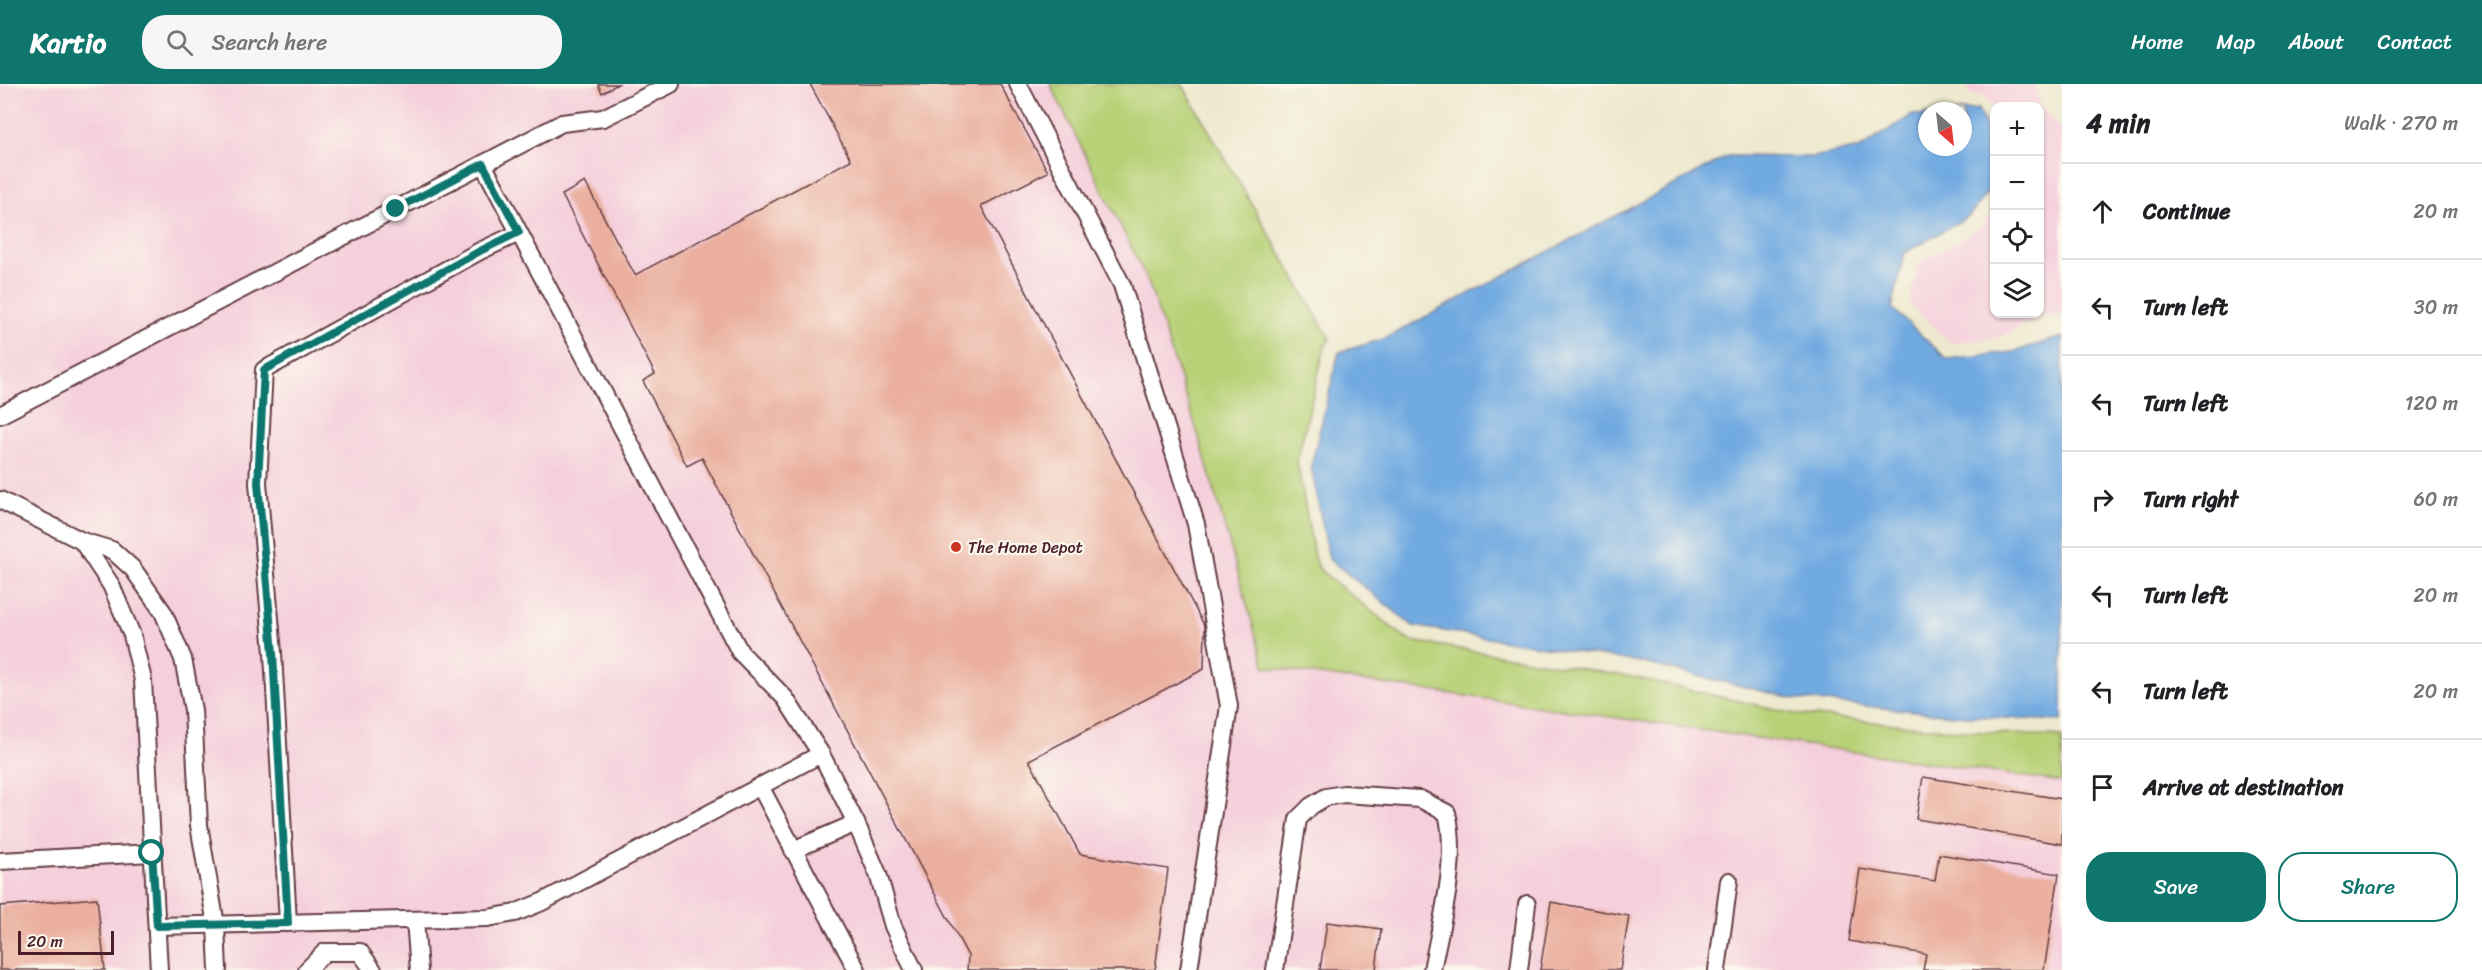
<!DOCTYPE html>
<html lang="en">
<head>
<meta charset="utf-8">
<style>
  body { margin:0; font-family:Sriracha,sans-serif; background:#f6f6f6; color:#202124 }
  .controls { position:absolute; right:18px; top:18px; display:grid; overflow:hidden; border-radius:12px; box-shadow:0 2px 4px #0004 }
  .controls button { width:54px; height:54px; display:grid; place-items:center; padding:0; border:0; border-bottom:2px solid #e0e0e0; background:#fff; color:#202124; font:30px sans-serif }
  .compass { position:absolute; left:1918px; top:18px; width:54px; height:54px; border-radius:50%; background:#fff; box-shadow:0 2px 4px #0004; rotate:152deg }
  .scale { position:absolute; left:18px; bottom:15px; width:96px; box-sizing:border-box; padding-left:6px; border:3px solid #4a1f2b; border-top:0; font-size:16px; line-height:21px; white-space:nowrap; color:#4a1f2b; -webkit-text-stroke:4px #fbf7ec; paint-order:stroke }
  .stop { position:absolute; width:18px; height:18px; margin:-14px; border:4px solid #0f766e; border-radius:50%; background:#fff }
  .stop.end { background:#0f766e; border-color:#fff; box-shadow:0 2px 6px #0008 }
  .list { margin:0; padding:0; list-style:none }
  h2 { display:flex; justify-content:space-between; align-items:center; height:78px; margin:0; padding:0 24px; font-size:26px }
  h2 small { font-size:20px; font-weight:400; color:#757577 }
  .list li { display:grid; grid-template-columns:39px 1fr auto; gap:18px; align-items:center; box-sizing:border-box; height:96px; padding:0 24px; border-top:2px solid #e0e0e0 }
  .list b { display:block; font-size:22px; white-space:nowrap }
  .list em { font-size:20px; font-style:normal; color:#757577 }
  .actions { display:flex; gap:12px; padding:18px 24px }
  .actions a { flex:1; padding:14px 0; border:2px solid #0f766e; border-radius:24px; text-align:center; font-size:21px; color:#0f766e }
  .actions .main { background:#0f766e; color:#fff }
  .icon { flex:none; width:33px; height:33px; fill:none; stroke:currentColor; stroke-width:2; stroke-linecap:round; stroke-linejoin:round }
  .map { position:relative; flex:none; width:2062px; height:886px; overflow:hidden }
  header { display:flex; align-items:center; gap:36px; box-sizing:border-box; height:84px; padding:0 30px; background:#0f766e; color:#fff }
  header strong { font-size:28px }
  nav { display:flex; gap:33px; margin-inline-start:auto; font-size:21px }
  .search { width:420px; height:54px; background:#f6f6f6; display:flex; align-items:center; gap:15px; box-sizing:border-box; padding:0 21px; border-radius:24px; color:#757577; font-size:22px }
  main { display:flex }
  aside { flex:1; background:#fff }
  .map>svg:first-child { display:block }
  .built { fill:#f5cfdb }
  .green { fill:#b8d177; stroke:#817851; stroke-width:1.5 }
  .water { fill:#71aae1; stroke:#5e6486; stroke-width:1.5 }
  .building { fill:#eaaf9e }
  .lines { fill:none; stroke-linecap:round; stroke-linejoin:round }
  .lane-casing { stroke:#633d43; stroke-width:20 }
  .lane { stroke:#fff; stroke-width:16 }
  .route { stroke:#0f766e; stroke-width:8 }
  .poi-dot { fill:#c8321e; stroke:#fbf7ec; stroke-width:2 }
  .labels { text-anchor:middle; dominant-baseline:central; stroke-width:4.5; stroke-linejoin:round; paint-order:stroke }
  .poi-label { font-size:16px; fill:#4a1f2b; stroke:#fbf7ec; text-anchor:start }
</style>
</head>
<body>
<header>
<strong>Kartio</strong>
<div class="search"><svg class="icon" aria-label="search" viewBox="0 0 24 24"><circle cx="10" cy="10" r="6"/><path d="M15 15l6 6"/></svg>Search here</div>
<nav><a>Home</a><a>Map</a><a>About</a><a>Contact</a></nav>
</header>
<main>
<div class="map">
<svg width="2062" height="886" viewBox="0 0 2062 886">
  <rect width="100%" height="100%" fill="#fbf7ec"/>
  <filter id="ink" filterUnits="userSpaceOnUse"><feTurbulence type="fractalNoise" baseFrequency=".0167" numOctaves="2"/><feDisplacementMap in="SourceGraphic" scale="12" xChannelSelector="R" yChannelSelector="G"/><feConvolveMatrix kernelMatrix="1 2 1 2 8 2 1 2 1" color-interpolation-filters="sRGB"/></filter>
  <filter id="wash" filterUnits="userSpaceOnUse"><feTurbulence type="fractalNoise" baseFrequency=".008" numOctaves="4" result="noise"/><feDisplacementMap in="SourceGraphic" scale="24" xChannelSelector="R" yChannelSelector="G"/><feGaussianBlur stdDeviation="1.35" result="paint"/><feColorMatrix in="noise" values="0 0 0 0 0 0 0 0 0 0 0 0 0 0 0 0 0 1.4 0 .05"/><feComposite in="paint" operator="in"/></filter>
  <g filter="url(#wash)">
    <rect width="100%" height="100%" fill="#eee9ce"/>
    <g class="built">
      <path d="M0,0H1050L1148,197L1198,350L1265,583L2062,698V886H0Z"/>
      <path d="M1966,0H2036L2039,20L2062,46V232L2041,231L1999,254L1951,259L1909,220L1918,180L1980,143L1994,126V230H2040V22H1994V28L1984,12L1970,10Z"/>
    </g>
    <path class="green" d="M1050,0H1182L1330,255L1325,262L1297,377L1315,477L1321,487L1405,554L1412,557L1638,594L1796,630L1954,646L2062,653V698L1265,583L1198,350L1148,197Z"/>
    <path class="water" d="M1978,25L1994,63V100L1969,132L1905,169L1892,224L1947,275L2013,268L2062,253V637L1953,631L1796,615L1639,578L1413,542L1329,475L1311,382L1339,268L1384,255L1728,72L1812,73L1861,64L1912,31L1927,30V63H1963V27H1955Z"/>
    <g id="blocks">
      <g class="building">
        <path d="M598,0H618L602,9Z"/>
        <path d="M810,0H1000L1048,88L981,122L1205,543L1204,585L1029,676L1080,770L1168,785L1155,886H967L968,872L702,374L687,382L643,297L655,290L562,111L585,98L635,191L851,76Z"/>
        <path d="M1923,693L2062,715V760L1916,735Z"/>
        <path d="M1939,770L2059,790L2044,886H1923L1926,870L1849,857L1860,785L1935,797Z"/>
        <path d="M97,814L105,886H0V822Z"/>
        <path d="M1551,818L1629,832L1620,886H1540Z"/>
        <path d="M1327,838L1381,845L1376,886H1320Z"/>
      </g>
    </g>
  </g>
  <g filter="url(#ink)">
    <use href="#blocks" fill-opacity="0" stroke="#633d43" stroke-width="1.5"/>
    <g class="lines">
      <defs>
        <g id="lane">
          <path d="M1018,0L1122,201L1196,440L1229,622L1189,886"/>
          <path d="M483,80L740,568L785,614L821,670L856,739L878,790L893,842L914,886"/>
          <path d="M0,331L562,39L603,34L671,0"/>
          <path d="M0,416L82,457L112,466L133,485L163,528L183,575L193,626L199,741L216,841L218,886"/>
          <path d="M82,457L111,501L132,551L143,596L159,886"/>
          <path d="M760,702L857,886"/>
          <path d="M793,766L856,739"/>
          <path d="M0,777L152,769"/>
          <path d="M415,836L419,886"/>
          <path d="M288,839L273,569L258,399L264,286L480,167L519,149"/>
          <path d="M157,842L488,834L515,829L542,818L821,670"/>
          <path d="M307,886L325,868H360L373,886"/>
          <path d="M1275,886L1298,735L1311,722L1326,713L1344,710L1420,715L1447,729C1459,776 1441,838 1432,886"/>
          <path d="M1519,886L1527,820"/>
          <path d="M1717,886L1729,797"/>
        </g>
      </defs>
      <use href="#lane" class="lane-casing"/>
      <use href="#lane" class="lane"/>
    </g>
  </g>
  <g class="lines" filter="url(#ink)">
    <path class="route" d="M152,769L157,842L288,839L273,569L258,399L264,286L480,167L519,148L483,80L396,125"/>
  </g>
  <circle class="poi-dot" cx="956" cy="463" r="6"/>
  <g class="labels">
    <g class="poi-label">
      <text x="968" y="463">The Home Depot</text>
    </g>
  </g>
</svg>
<div class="controls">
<button>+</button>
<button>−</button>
<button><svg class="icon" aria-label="locate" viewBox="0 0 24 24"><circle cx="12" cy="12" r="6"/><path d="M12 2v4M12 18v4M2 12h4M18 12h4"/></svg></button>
<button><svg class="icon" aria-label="layers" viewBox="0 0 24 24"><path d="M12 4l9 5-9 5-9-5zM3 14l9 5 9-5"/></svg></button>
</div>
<svg class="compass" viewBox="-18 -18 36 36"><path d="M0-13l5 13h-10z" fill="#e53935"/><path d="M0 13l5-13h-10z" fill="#757577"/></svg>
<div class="scale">20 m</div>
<div class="stop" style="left:152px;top:769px"></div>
<div class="stop end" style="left:396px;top:125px"></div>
</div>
<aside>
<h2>4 min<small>Walk · 270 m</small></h2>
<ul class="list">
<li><svg class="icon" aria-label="ahead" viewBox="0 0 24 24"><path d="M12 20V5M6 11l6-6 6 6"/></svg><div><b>Continue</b></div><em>20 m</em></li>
<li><svg class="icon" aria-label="left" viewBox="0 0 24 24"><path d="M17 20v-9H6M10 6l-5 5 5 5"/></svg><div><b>Turn left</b></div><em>30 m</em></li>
<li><svg class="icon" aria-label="left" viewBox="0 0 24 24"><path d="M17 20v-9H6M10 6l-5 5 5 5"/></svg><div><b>Turn left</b></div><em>120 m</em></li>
<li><svg class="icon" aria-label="right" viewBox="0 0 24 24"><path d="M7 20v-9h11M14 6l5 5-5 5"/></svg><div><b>Turn right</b></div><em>60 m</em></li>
<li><svg class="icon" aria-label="left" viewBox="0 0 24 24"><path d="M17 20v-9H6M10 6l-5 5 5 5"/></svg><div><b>Turn left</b></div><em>20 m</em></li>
<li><svg class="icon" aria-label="left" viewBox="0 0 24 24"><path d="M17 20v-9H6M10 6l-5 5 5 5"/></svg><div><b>Turn left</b></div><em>20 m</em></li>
<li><svg class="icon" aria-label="arrive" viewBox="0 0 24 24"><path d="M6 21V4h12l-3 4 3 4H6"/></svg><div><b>Arrive at destination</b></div></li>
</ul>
<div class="actions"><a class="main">Save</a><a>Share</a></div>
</aside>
</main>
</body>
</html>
